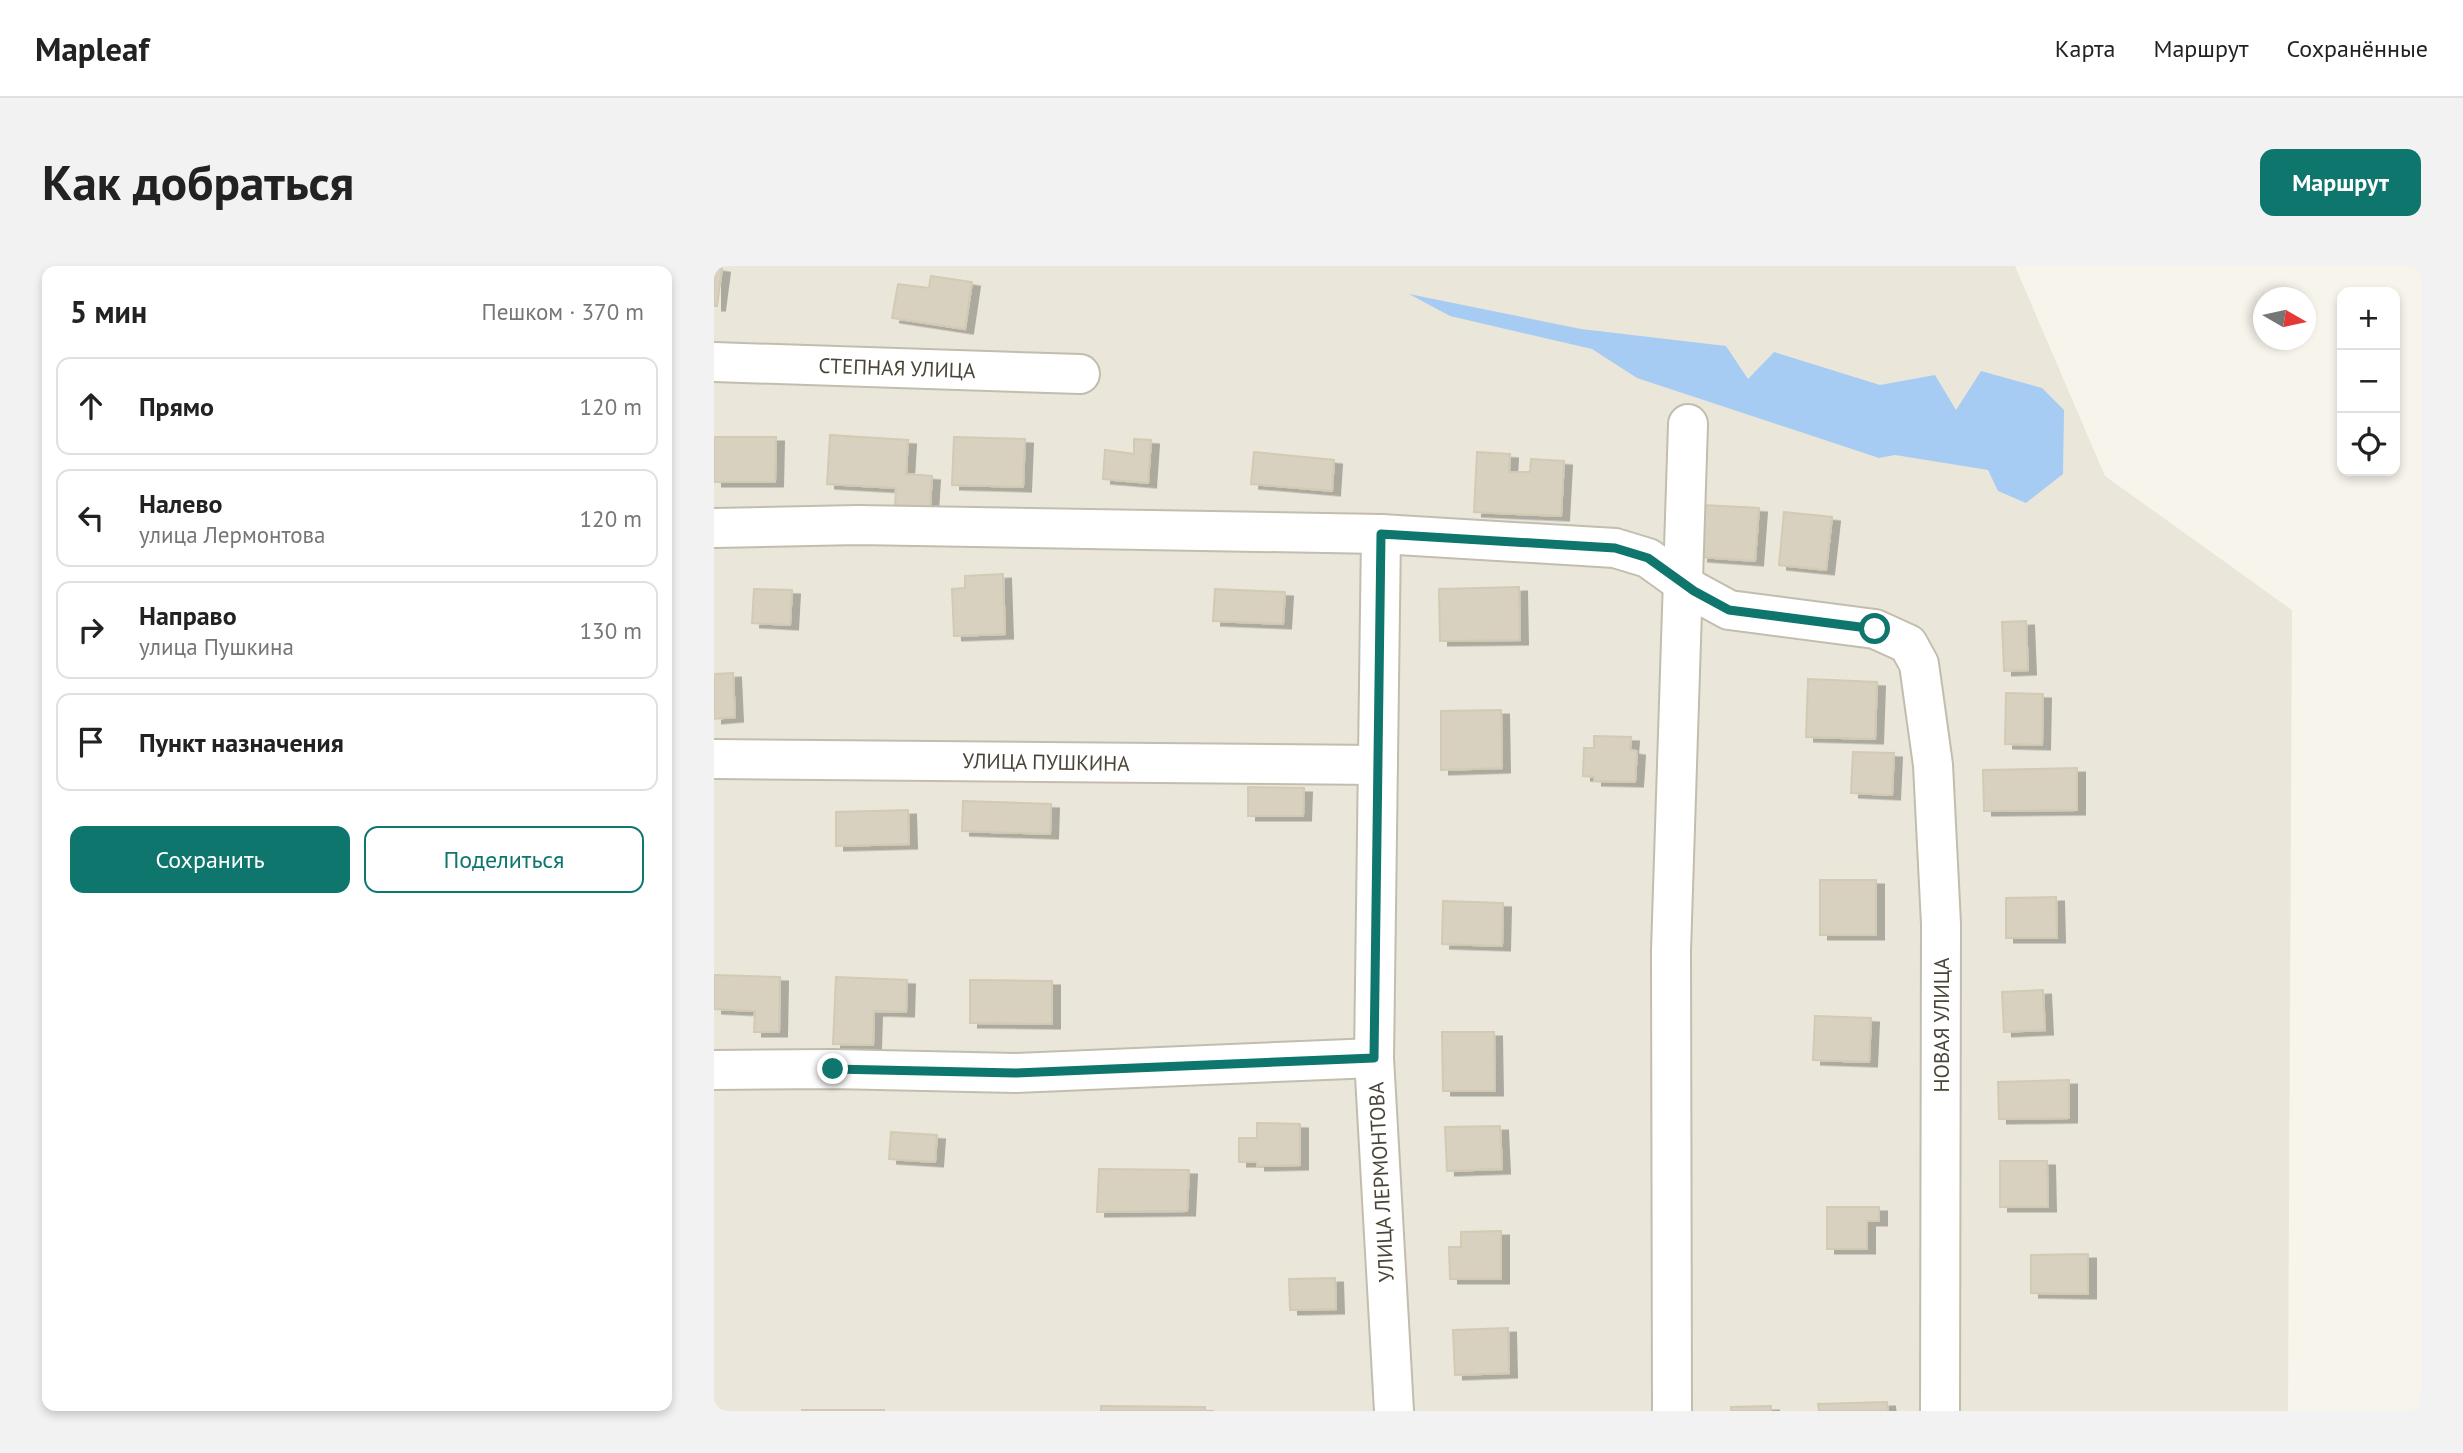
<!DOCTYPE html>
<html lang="ru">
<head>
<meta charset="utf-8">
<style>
  body { margin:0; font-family:"PT Sans",sans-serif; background:#f2f2f2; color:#222 }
  .controls { position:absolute; right:21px; top:21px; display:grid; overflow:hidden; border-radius:14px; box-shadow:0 4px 10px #0003 }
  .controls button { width:63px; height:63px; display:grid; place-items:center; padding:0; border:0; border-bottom:2px solid #e0e0e0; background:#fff; color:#222; font:35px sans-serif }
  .compass { position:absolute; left:1539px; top:21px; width:63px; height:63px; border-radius:50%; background:#fff; box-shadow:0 4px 10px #0003; rotate:99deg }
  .stop { position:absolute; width:21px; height:21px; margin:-16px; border:5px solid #0f766e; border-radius:50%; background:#fff }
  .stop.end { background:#0f766e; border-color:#fff; box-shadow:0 2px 7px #0008 }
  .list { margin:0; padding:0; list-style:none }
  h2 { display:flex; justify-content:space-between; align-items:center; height:91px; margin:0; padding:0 28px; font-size:30px }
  h2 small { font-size:23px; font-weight:400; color:#767676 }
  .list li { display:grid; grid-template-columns:46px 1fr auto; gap:21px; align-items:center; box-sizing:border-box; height:98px; margin:0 14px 14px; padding:0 14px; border:2px solid #e0e0e0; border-radius:14px }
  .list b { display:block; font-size:26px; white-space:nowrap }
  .list p { margin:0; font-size:23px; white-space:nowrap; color:#767676 }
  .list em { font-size:23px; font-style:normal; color:#767676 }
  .actions { display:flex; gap:14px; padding:21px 28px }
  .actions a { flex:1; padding:16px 0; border:2px solid #0f766e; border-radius:14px; text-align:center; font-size:24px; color:#0f766e }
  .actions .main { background:#0f766e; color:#fff }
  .icon { flex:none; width:38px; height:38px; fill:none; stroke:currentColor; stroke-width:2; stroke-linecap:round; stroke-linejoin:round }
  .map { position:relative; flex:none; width:1707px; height:1145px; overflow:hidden; border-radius:14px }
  header { display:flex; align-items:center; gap:42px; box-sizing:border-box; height:98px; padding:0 35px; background:#fff; border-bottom:2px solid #e0e0e0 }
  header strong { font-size:33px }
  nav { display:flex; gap:38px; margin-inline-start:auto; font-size:24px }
  .intro { display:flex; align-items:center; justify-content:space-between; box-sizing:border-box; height:168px; padding:0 42px }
  h1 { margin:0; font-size:49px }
  .button { padding:18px 32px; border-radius:14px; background:#0f766e; color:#fff; font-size:24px; font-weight:700 }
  main { display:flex; gap:42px; padding:0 42px }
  aside { flex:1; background:#fff; border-radius:14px; box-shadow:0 4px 10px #0003 }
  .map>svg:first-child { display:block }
  .residential { fill:#eae6d9 }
  .water { fill:#a7ccf3 }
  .building { fill:#d8d1c0; stroke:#d3cab3; stroke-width:2; filter:url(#shadow) }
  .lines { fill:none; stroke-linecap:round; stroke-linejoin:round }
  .minor-casing { stroke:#c2bdad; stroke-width:42 }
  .minor { stroke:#fff; stroke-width:38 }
  .route { stroke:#0f766e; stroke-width:9 }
  .labels { text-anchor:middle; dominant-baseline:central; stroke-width:5; stroke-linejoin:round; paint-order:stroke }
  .street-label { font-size:21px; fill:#4b4538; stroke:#fff }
</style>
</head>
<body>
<header>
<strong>Mapleaf</strong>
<nav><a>Карта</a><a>Маршрут</a><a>Сохранённые</a></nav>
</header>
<div class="intro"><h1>Как добраться</h1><a class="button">Маршрут</a></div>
<main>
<aside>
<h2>5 мин<small>Пешком · 370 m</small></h2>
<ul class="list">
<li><svg class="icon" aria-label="ahead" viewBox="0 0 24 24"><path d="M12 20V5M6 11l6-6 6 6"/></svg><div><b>Прямо</b></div><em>120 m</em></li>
<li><svg class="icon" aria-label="left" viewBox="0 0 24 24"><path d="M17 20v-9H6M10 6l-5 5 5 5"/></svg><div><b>Налево</b><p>улица Лермонтова</p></div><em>120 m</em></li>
<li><svg class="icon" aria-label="right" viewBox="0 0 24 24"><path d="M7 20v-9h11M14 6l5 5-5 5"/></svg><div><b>Направо</b><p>улица Пушкина</p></div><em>130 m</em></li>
<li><svg class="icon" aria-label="arrive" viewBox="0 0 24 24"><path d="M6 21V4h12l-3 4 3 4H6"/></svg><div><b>Пункт назначения</b></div></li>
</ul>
<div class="actions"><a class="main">Сохранить</a><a>Поделиться</a></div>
</aside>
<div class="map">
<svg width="1707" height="1145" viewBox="0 0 1707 1145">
  <defs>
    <filter id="shadow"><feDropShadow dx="8" dy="4.5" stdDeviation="0" flood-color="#0004"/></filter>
  </defs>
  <rect width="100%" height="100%" fill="#f6f4eb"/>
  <path class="residential" d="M0,0H1301L1391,210L1578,344L1574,1145H0Z"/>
  <path class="water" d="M695,28L867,63L1012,80L1034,113L1060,86L1166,119L1221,109L1242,144L1267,105L1328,122L1350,144L1349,208L1312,237L1284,225L1274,204L1181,189L1165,192L923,112L878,83L736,50Z"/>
  <g class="building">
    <path d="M0,1L8,2L3,40H0Z"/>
    <path d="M217,10L258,16L251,63L178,52L184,18L215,22Z"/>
    <path d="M116,169L194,174L192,208L218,210L216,241L181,239L182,222L113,218Z"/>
    <path d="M0,171H62L61,216H0Z"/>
    <path d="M240,171L311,173L309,221L238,219Z"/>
    <path d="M420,173L437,174L434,217L389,213L391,184L420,188Z"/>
    <path d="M540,186L620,194L618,225L537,218Z"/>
    <path d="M763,186L796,188L795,206H816L817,193L850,195L847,250L760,246Z"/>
    <path d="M989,239L1045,242L1041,295L986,291Z"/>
    <path d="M1070,246L1118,251L1112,304L1065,299Z"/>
    <path d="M289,308L291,368L240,370L238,323L251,322V310Z"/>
    <path d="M805,321L806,374L726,375L725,323Z"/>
    <path d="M40,323L78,324L76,359L38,357Z"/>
    <path d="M501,323L571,326L569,358L499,355Z"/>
    <path d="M1312,355L1314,404L1290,405L1288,356Z"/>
    <path d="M19,407L21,451L0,453V408Z"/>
    <path d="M1094,413L1163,416L1161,473L1092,471Z"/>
    <path d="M1292,427L1329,428L1328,479L1291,478Z"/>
    <path d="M787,444L788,502L727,504V445Z"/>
    <path d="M880,470L917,471L916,484L923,485L921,516L880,515V511L869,510L870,482H880Z"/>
    <path d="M1139,486L1180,487L1178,529L1137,527Z"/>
    <path d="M1363,502V544L1270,545L1269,504Z"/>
    <path d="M534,521L590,522L589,550H534Z"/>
    <path d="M249,535L337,538L336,568L248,565Z"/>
    <path d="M194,544L195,578L122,580V546Z"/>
    <rect x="1106" y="614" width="56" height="55"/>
    <path d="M1342,631L1343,672H1292V632Z"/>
    <path d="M729,635L789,637L788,680L728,678Z"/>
    <path d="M0,709L66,711L65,766H40L41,745L0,743Z"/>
    <path d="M122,711L193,714L192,746L160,745L159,779L119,778Z"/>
    <path d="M256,714L338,715V758L256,757Z"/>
    <path d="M1329,724L1331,764L1290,766L1288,726Z"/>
    <path d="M1101,750L1157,752L1155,796L1099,794Z"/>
    <path d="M728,766H780L781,825H729Z"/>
    <path d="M1355,814V852L1285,853L1284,816Z"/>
    <path d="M543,857L586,858V899L543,900V896H525V872H543Z"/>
    <path d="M786,860L788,903L733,905L731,861Z"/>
    <path d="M177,866L223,869L221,896L175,893Z"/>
    <path d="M1286,895H1333L1334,941H1286Z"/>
    <path d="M385,903L475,904L473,945L383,946Z"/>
    <path d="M1113,941H1165V955H1153V983H1113Z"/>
    <path d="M787,965V1013H736L735,981H747V966Z"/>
    <path d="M1374,988V1028L1317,1027V989Z"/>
    <path d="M621,1012L622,1043L576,1044L575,1013Z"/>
    <path d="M794,1062L795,1107L741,1109L739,1064Z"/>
    <path d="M1173,1136L1174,1145H1105L1104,1138Z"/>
    <path d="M387,1140L491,1141V1145H387Z"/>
    <path d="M1057,1140V1145H1017V1141Z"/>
    <rect x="88" y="1144" width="82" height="1"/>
  </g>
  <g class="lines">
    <defs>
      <g id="minor">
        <path d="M0,96L366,108"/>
        <path d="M0,262L144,259L667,268L901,282L934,292L980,325L1015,344L1161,363L1194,378L1205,398L1219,499L1227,658L1226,1145"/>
        <path d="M667,268L660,792L680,1145"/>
        <path d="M0,493L664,499"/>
        <path d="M0,804L119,803L301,807L660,792"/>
        <path d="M958,1145L957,685L974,158"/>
      </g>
    </defs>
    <use href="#minor" class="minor-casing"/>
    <use href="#minor" class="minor"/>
  </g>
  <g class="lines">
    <path class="route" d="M119,803L301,807L660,792L667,268L901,282L934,292L980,325L1015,344L1161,363"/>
  </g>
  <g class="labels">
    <g class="street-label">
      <text transform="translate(183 102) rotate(2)">СТЕПНАЯ УЛИЦА</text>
      <text transform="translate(332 496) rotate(1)">УЛИЦА ПУШКИНА</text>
      <text transform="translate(1227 759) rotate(-90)">НОВАЯ УЛИЦА</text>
      <text transform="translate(667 916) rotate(-93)">УЛИЦА ЛЕРМОНТОВА</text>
    </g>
  </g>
</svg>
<div class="controls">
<button>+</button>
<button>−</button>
<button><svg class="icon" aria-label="locate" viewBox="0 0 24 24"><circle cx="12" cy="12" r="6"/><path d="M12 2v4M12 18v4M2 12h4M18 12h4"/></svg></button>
</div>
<svg class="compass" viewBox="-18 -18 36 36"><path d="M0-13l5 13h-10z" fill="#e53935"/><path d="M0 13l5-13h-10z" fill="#767676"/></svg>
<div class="stop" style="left:1161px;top:363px"></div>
<div class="stop end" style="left:119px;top:803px"></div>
</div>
</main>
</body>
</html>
